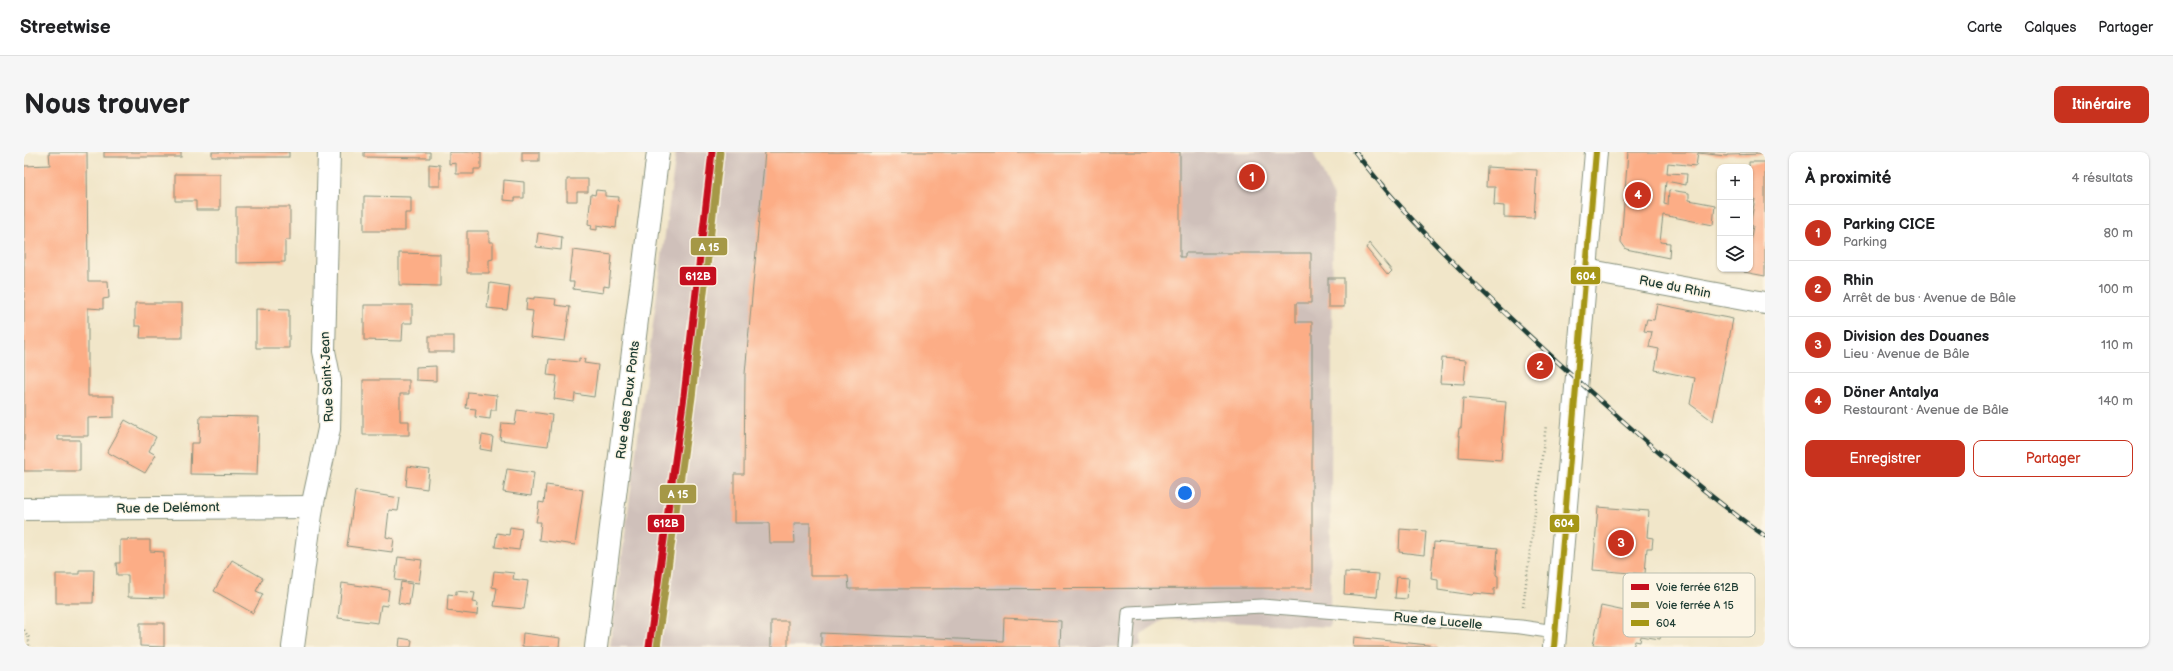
<!DOCTYPE html>
<html lang="fr">
<head>
<meta charset="utf-8">
<style>
  body { margin:0; font-family:"Balsamiq Sans",sans-serif; background:#f6f6f6; color:#202124 }
  .controls { position:absolute; right:12px; top:12px; display:grid; overflow:hidden; border-radius:8px; box-shadow:0 1px 3px #0004 }
  .controls button { width:36px; height:36px; display:grid; place-items:center; padding:0; border:0; border-bottom:1px solid #e0e0e0; background:#fff; color:#202124; font:20px sans-serif }
  .you { position:absolute; left:1161px; top:341px; width:14px; height:14px; margin:-10px; border:3px solid #fff; border-radius:50%; background:#1a73e8; box-shadow:0 0 0 6px #1a73e833 }
  .badge { display:grid; place-items:center; width:26px; height:26px; border-radius:50%; background:#c8321e; color:#fff; font-size:13px; font-weight:700 }
  .pin { position:absolute; translate:-50% -50%; border:2px solid #fff; box-shadow:0 1px 4px #0006 }
  .list { margin:0; padding:0; list-style:none }
  h2 { display:flex; justify-content:space-between; align-items:center; height:52px; margin:0; padding:0 16px; font-size:17px }
  h2 small { font-size:13px; font-weight:400; color:#757577 }
  .list li { display:grid; grid-template-columns:26px 1fr auto; gap:12px; align-items:center; box-sizing:border-box; height:56px; padding:0 16px; border-top:1px solid #e0e0e0 }
  .list b { display:block; font-size:15px; white-space:nowrap }
  .list p { margin:0; font-size:13px; white-space:nowrap; color:#757577 }
  .list em { font-size:13px; font-style:normal; color:#757577 }
  .actions { display:flex; gap:8px; padding:12px 16px }
  .actions a { flex:1; padding:9px 0; border:1px solid #c8321e; border-radius:8px; text-align:center; font-size:14px; color:#c8321e }
  .actions .main { background:#c8321e; color:#fff }
  .icon { flex:none; width:22px; height:22px; fill:none; stroke:currentColor; stroke-width:2; stroke-linecap:round; stroke-linejoin:round }
  .map { position:relative; flex:none; width:1741px; height:495px; overflow:hidden; border-radius:8px }
  header { display:flex; align-items:center; gap:24px; box-sizing:border-box; height:56px; padding:0 20px; background:#fff; border-bottom:1px solid #e0e0e0 }
  header strong { font-size:19px }
  nav { display:flex; gap:22px; margin-inline-start:auto; font-size:14px }
  .intro { display:flex; align-items:center; justify-content:space-between; box-sizing:border-box; height:96px; padding:0 24px }
  h1 { margin:0; font-size:28px }
  .button { padding:10px 18px; border-radius:8px; background:#c8321e; color:#fff; font-size:14px; font-weight:700 }
  main { display:flex; gap:24px; padding:0 24px }
  aside { flex:1; background:#fff; border-radius:8px; box-shadow:0 1px 3px #0004 }
  .map>svg:first-child { display:block }
  .industrial { fill:#cfc0ba }
  .building { fill:#fcad86 }
  .lines { fill:none; stroke-linecap:round; stroke-linejoin:round }
  .lane-casing { stroke:#88927e; stroke-width:15 }
  .street-casing { stroke:#88927e; stroke-width:24 }
  .secondary-casing { stroke:#88927e; stroke-width:24 }
  .path { stroke:#88927e; stroke-width:2.5; stroke-dasharray:1 3; stroke-linecap:butt }
  .lane { stroke:#fff; stroke-width:13 }
  .street { stroke:#fff; stroke-width:22 }
  .secondary { stroke:#fff; stroke-width:22 }
  .rail-casing { stroke:#1f3d34; stroke-width:4.5 }
  .rail { stroke:#fcf5e5; stroke-width:3; stroke-dasharray:9; stroke-linecap:butt }
  .bus-1-casing { stroke:#fcf5e5; stroke-width:9 }
  .bus-1 { stroke:#a59615; stroke-width:6 }
  .rail-1-casing { stroke:#fcf5e5; stroke-width:10 }
  .rail-2-casing { stroke:#fcf5e5; stroke-width:10 }
  .rail-1 { stroke:#c50e1f; stroke-width:7 }
  .rail-2 { stroke:#a59846; stroke-width:7 }
  .labels { text-anchor:middle; dominant-baseline:central; stroke-width:3; stroke-linejoin:round; paint-order:stroke }
  .street-label { font-size:13px; fill:#1f3d34; stroke:#fcf5e5 }
  .key { fill:#fcf5e5; stroke:#babeb0; stroke-width:1 }
  .key-label { font-size:11px; fill:#1f3d34 }
  .line-badge { stroke:#fcf5e5; stroke-width:1.5 }
  .badge-label { font-size:11px; text-anchor:middle; font-weight:bold; fill:#fff }
</style>
</head>
<body>
<header>
<strong>Streetwise</strong>
<nav><a>Carte</a><a>Calques</a><a>Partager</a></nav>
</header>
<div class="intro"><h1>Nous trouver</h1><a class="button">Itinéraire</a></div>
<main>
<div class="map">
<svg width="1741" height="495" viewBox="0 0 1741 495">
  <rect width="100%" height="100%" fill="#fcf5e5"/>
  <filter id="ink" filterUnits="userSpaceOnUse"><feTurbulence type="fractalNoise" baseFrequency=".025" numOctaves="2"/><feDisplacementMap in="SourceGraphic" scale="8" xChannelSelector="R" yChannelSelector="G"/><feConvolveMatrix kernelMatrix="1 2 1 2 8 2 1 2 1" color-interpolation-filters="sRGB"/></filter>
  <filter id="wash" filterUnits="userSpaceOnUse"><feTurbulence type="fractalNoise" baseFrequency=".012" numOctaves="4" result="noise"/><feDisplacementMap in="SourceGraphic" scale="16" xChannelSelector="R" yChannelSelector="G"/><feGaussianBlur stdDeviation="0.9" result="paint"/><feColorMatrix in="noise" values="0 0 0 0 0 0 0 0 0 0 0 0 0 0 0 0 0 1.4 0 .05"/><feComposite in="paint" operator="in"/></filter>
  <g filter="url(#wash)">
    <rect width="100%" height="100%" fill="#f1e6c9"/>
    <path class="industrial" d="M652,0H1289L1309,44L1306,475L1141,467L1117,482V495H586Z"/>
    <g id="blocks">
      <g class="building">
        <path d="M25,0H63L64,129H84L85,146L79,147V157L64,156V244H90V265L64,266V284H34V288H56V319H0V14L26,13Z"/>
        <rect x="80" y="0" width="77" height="5"/>
        <rect x="188" y="0" width="77" height="5"/>
        <path d="M340,0H406V6L340,5Z"/>
        <path d="M425,0H457V17H450V22H432V11L425,12Z"/>
        <rect x="498" y="0" width="17" height="9"/>
        <path d="M741,0H1156V105H1161V101H1287V151H1272V170H1288V436L825,437L824,424H786V371H770L771,391H746L745,371H710V322H720L721,222Z"/>
        <path d="M1604,0H1741V2L1703,3V4L1674,1L1672,14L1644,11L1643,21L1663,22L1662,33L1642,29L1640,52L1644,53L1645,38L1665,41V48L1691,53L1689,73L1639,63L1636,90L1646,91L1645,106L1602,97L1597,90Z"/>
        <path d="M1725,10H1741V124L1720,120L1721,117H1726V90L1729,74L1726,73L1731,47L1726,46Z"/>
        <path d="M405,12L416,13V34H405Z"/>
        <path d="M1463,15L1513,18L1510,66L1480,65V54L1470,53L1471,35H1462Z"/>
        <path d="M151,22H196V58H172V49H151Z"/>
        <path d="M543,27H564V40H553V49H543Z"/>
        <path d="M480,28L500,30V46H491V49L479,48Z"/>
        <path d="M572,38L581,39V44L595,45L592,76L573,73V78L567,77L568,73L564,72L567,42L571,43Z"/>
        <path d="M340,44L387,45V61H381V79H340Z"/>
        <path d="M212,55H266V88H261V110L212,111Z"/>
        <path d="M443,79H465V90H469V107L465,108V121H443Z"/>
        <path d="M514,81L538,85L537,98L512,95Z"/>
        <path d="M1345,91L1368,119L1364,123L1342,96Z"/>
        <path d="M549,98L588,103L585,135L580,134L579,141L549,137L550,130H545Z"/>
        <path d="M375,101L416,102V134L375,133Z"/>
        <rect x="1304" y="126" width="16" height="29"/>
        <path d="M466,131L486,134L483,158L463,156Z"/>
        <path d="M510,145L532,147L531,153L546,155L541,189L506,185L509,159L502,158L503,146L510,147Z"/>
        <path d="M111,151H158V186H116L117,174H111Z"/>
        <path d="M1633,152L1709,167L1689,269L1666,252L1671,226L1631,218L1635,197L1625,195L1628,180L1620,179L1623,167L1630,168Z"/>
        <path d="M340,153H388V171H379L378,189L340,188Z"/>
        <path d="M232,157L265,158V196H232Z"/>
        <rect x="405" y="184" width="25" height="16"/>
        <path d="M555,206L561,207L560,211L574,213L570,245L551,242L550,250L530,247L533,224L523,223L525,207L555,210Z"/>
        <path d="M1418,206L1442,208L1440,232L1416,231Z"/>
        <path d="M412,214V229L392,228V215Z"/>
        <path d="M339,228H385V242H376V269H385V283H339Z"/>
        <path d="M444,240L473,243L472,258H467L466,267L451,265L452,257L442,256Z"/>
        <path d="M1439,246L1482,250L1477,308L1435,305L1436,284H1434L1435,276H1437Z"/>
        <path d="M493,258L528,263L524,294L476,288L478,271L491,272Z"/>
        <path d="M176,264L235,265L233,323L166,322L167,291H175Z"/>
        <path d="M101,268L132,285L125,299L132,303L121,321L83,300Z"/>
        <path d="M458,283L469,285L467,299L456,297Z"/>
        <path d="M384,314L405,317L403,337L382,334Z"/>
        <path d="M483,317L510,321L507,344L479,340Z"/>
        <path d="M522,333L559,338L551,393L515,388L517,370H512L514,360L515,350L520,351Z"/>
        <path d="M331,339L376,346L374,359L365,358L362,385L370,387L368,400L323,394Z"/>
        <path d="M1574,355L1625,359L1623,385L1629,386L1628,396H1623L1621,422L1569,418Z"/>
        <path d="M486,375L498,377L495,398L471,395L473,381L485,383Z"/>
        <path d="M1376,377L1402,379L1400,403L1375,400Z"/>
        <path d="M104,386L106,388H126V399L140,400V446L104,445V423H93L92,411H96V388H104Z"/>
        <path d="M1410,390L1474,396L1472,423L1474,424V436L1470,437V443L1450,441L1448,443L1414,438V428L1407,427Z"/>
        <path d="M374,405L398,408L395,431L371,428Z"/>
        <path d="M208,408L239,426L232,439L239,442L229,461L190,439Z"/>
        <path d="M55,418H70L69,451H32V422H55Z"/>
        <path d="M470,419L490,421L489,427L504,429L500,457L470,454L473,436L468,435Z"/>
        <path d="M1321,420L1355,422L1353,445L1320,442Z"/>
        <path d="M1373,425L1385,426L1383,447L1371,446Z"/>
        <path d="M377,430L388,432L385,453L374,451Z"/>
        <path d="M318,431L365,438L363,454L357,453L354,471L314,466Z"/>
        <path d="M432,439L451,441L449,450L454,451L453,463L423,459L424,442L432,443Z"/>
        <path d="M1617,453L1682,467L1681,476L1640,467L1636,487L1617,484L1616,490L1611,489L1609,495L1569,493L1577,454L1615,462Z"/>
        <path d="M980,466L1037,469L1036,495H797V481L979,489Z"/>
        <rect x="747" y="469" width="17" height="26"/>
        <path d="M116,471H140V495L116,494Z"/>
        <path d="M499,481L536,486L535,495H498Z"/>
        <path d="M1330,485L1413,494V495H1329Z"/>
        <path d="M376,486L388,488L387,495H375Z"/>
      </g>
    </g>
  </g>
  <g filter="url(#ink)">
    <use href="#blocks" fill-opacity="0" stroke="#88927e" stroke-width="1"/>
    <g class="lines">
      <defs>
        <path id="lane" d="M1102,495L1105,461L1238,454L1497,475L1531,480"/>
        <g id="street">
          <path d="M1561,118L1741,151"/>
          <path d="M0,357L288,355"/>
          <path d="M269,495L288,355L305,277L306,229L300,199L305,0"/>
          <path d="M572,495L634,0"/>
        </g>
        <path id="secondary" d="M1530,495L1572,0"/>
      </defs>
      <use href="#lane" class="lane-casing"/>
      <use href="#street" class="street-casing"/>
      <use href="#secondary" class="secondary-casing"/>
      <g class="path">
        <path d="M1499,455L1522,273"/>
        <path d="M0,478L5,486V495"/>
      </g>
      <use href="#lane" class="lane"/>
      <use href="#street" class="street"/>
      <use href="#secondary" class="secondary"/>
      <defs>
        <path id="rail" d="M1331,0C1395,82 1471,153 1548,223C1610,279 1672,336 1741,384"/>
      </defs>
      <use href="#rail" class="rail-casing"/>
      <use href="#rail" class="rail"/>
      <defs>
        <path id="bus-1" d="M1530,495L1572,0"/>
      </defs>
      <use href="#bus-1" class="bus-1-casing"/>
      <use href="#bus-1" class="bus-1"/>
      <defs>
        <path id="rail-1" d="M625,495L660,244L688,0"/>
        <path id="rail-2" d="M633,495L668,245L696,1"/>
      </defs>
      <use href="#rail-1" class="rail-1-casing"/>
      <use href="#rail-2" class="rail-2-casing"/>
      <use href="#rail-1" class="rail-1"/>
      <use href="#rail-2" class="rail-2"/>
    </g>
  </g>
  <g class="labels">
    <g class="street-label">
      <text transform="translate(1651 135) rotate(11)">Rue du Rhin</text>
      <text transform="translate(303 225) rotate(-93)">Rue Saint-Jean</text>
      <text transform="translate(604 248) rotate(-83)">Rue des Deux Ponts</text>
      <text transform="translate(144 356) rotate(-1)">Rue de Delémont</text>
      <text transform="translate(1414 469) rotate(5)">Rue de Lucelle</text>
    </g>
  </g>
  <rect x="1599" y="421" width="132" height="64" rx="6" class="key"/>
  <rect x="1607" y="432" width="18" height="6" fill="#c50e1f"/>
  <rect x="1607" y="450" width="18" height="6" fill="#a59846"/>
  <rect x="1607" y="468" width="18" height="6" fill="#a59615"/>
  <g class="key-label">
    <text x="1632" y="439">Voie ferrée 612B</text>
    <text x="1632" y="457">Voie ferrée A 15</text>
    <text x="1632" y="475">604</text>
  </g>
  <g class="line-badge">
    <rect x="666" y="85" width="38" height="19" rx="4" fill="#a59846"/>
    <rect x="1546" y="114" width="31" height="19" rx="4" fill="#a59615"/>
    <rect x="655" y="114" width="38" height="20" rx="4" fill="#c50e1f"/>
    <rect x="635" y="332" width="38" height="20" rx="4" fill="#a59846"/>
    <rect x="1525" y="362" width="31" height="19" rx="4" fill="#a59615"/>
    <rect x="623" y="362" width="38" height="19" rx="4" fill="#c50e1f"/>
  </g>
  <g class="badge-label">
    <text x="685" y="99">A 15</text>
    <text x="1562" y="128">604</text>
    <text x="674" y="128">612B</text>
    <text x="654" y="346">A 15</text>
    <text x="1540" y="375">604</text>
    <text x="642" y="375">612B</text>
  </g>
</svg>
<div class="controls">
<button>+</button>
<button>−</button>
<button><svg class="icon" aria-label="layers" viewBox="0 0 24 24"><path d="M12 4l9 5-9 5-9-5zM3 14l9 5 9-5"/></svg></button>
</div>
<div class="you"></div>
<div class="pin badge" style="left:1228px;top:25px">1</div>
<div class="pin badge" style="left:1516px;top:214px">2</div>
<div class="pin badge" style="left:1597px;top:391px">3</div>
<div class="pin badge" style="left:1614px;top:43px">4</div>
</div>
<aside>
<h2>À proximité<small>4 résultats</small></h2>
<ul class="list">
<li><span class="badge">1</span><div><b>Parking CICE</b><p>Parking</p></div><em>80 m</em></li>
<li><span class="badge">2</span><div><b>Rhin</b><p>Arrêt de bus · Avenue de Bâle</p></div><em>100 m</em></li>
<li><span class="badge">3</span><div><b>Division des Douanes</b><p>Lieu · Avenue de Bâle</p></div><em>110 m</em></li>
<li><span class="badge">4</span><div><b>Döner Antalya</b><p>Restaurant · Avenue de Bâle</p></div><em>140 m</em></li>
</ul>
<div class="actions"><a class="main">Enregistrer</a><a>Partager</a></div>
</aside>
</main>
</body>
</html>
